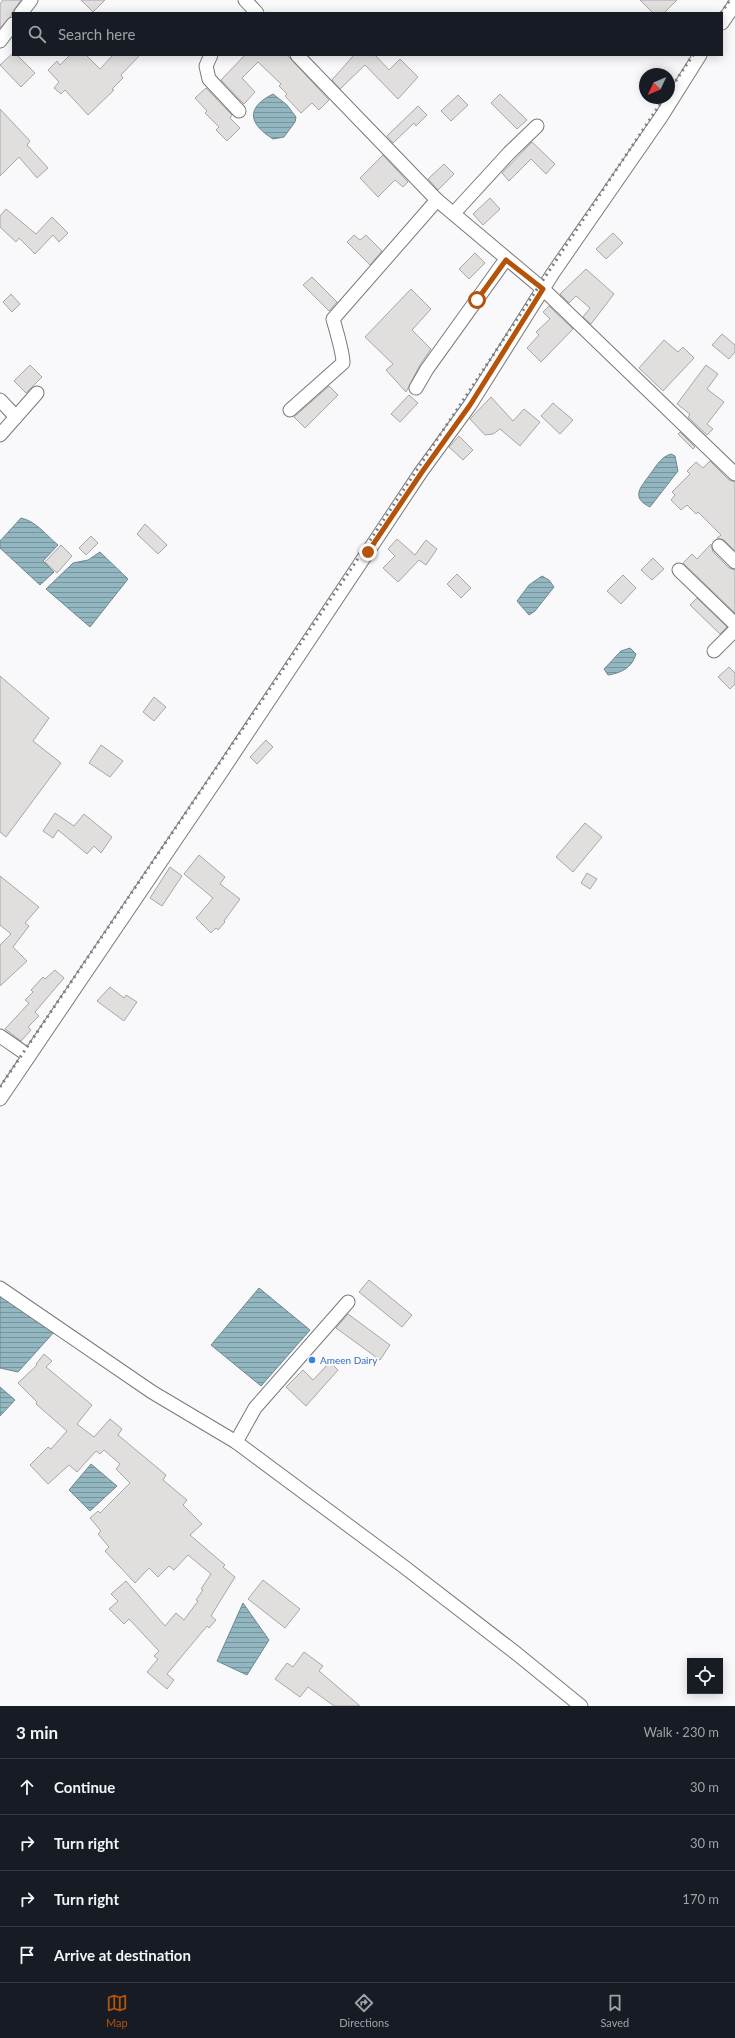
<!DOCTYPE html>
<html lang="en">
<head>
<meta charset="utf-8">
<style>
  body { margin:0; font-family:Lato,sans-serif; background:#242831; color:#f1f3f6 }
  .controls { position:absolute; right:12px; bottom:12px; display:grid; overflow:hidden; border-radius:0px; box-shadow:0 2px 10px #0003 }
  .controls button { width:36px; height:36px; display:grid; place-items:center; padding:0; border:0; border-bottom:1px solid #363941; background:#171b24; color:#f1f3f6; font:20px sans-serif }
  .compass { position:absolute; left:639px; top:68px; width:36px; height:36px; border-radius:50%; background:#171b24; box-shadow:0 2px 10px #0003; rotate:226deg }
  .stop { position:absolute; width:12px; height:12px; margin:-9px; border:3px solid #b45309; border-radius:50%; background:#fff }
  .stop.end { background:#b45309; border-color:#fff; box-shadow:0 1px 4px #0008 }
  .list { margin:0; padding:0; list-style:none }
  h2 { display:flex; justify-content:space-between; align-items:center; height:52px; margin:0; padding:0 16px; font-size:17px }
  h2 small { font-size:13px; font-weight:400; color:#9ea1a6 }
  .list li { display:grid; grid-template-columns:26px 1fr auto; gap:12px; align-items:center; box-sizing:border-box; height:56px; padding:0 16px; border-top:1px solid #363941 }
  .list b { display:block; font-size:15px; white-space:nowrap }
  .list em { font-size:13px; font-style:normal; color:#9ea1a6 }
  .icon { flex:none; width:22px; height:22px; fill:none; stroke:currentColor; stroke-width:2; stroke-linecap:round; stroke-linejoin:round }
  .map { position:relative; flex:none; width:735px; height:1706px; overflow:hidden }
  .search { position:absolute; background:#171b24; box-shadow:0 2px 10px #0003; left:12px; right:12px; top:12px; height:44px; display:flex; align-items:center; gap:10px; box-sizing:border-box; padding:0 14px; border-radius:0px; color:#9ea1a6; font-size:15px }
  .sheet { height:276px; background:#171b24 }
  nav { display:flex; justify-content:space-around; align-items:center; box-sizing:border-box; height:56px; border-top:1px solid #363941; background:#171b24; font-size:11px; color:#9ea1a6 }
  nav a { display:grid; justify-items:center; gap:2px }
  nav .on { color:#b45309 }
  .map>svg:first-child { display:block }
  .water { fill:url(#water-rules); stroke:#6f888f }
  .building { fill:#e0dfde; stroke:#a8a7a6 }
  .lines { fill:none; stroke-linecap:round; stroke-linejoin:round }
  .minor-casing { stroke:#797a7b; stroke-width:15 }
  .minor { stroke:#fff; stroke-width:13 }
  .rail { stroke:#7f7f80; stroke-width:3; stroke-dasharray:2 4; stroke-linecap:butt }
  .route { stroke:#b45309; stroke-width:5 }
  .shop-dot { fill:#3f7fe0; stroke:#f9f9fb; stroke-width:1.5 }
  .labels { text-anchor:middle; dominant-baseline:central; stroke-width:3.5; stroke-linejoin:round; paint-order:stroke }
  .shop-label { font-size:10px; fill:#366cbe; stroke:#f9f9fb; text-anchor:start }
</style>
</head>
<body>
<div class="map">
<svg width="735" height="1706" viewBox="0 0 735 1706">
  <defs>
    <pattern id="water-rules" width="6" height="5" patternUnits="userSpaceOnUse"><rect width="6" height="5" fill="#93b7c1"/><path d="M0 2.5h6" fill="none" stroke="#77949c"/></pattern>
  </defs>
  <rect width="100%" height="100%" fill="#f9f9fb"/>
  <g class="water">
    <path d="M273,94L287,105L296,117L295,122L284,137L273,139C249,124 245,108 273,94Z"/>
    <path d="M671,454L675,456L678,471L650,507C629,497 642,486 651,473C657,465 661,457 671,454Z"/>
    <path d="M21,518C36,521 47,536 58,545L43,561L54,572L40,585L0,548V541Z"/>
    <path d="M100,552L128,579L90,627L46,589L73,563L88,560Z"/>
    <path d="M542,576L549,580L554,587L535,611L529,615L517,601L529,585Z"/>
    <path d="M630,648L636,654C632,668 621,673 608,675L604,669L621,651Z"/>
    <path d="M259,1288L310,1330L261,1386L211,1345Z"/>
    <path d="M0,1296L55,1331L18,1372L0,1368Z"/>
    <path d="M0,1387L15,1400L0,1416Z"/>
    <path d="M91,1464L117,1486L90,1511L69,1490Z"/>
    <path d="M243,1603L269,1640L247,1675L217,1661Z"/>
  </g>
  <g class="building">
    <path d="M3,0H21L11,14L12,15L0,28V4Z"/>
    <path d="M81,0H105L93,12Z"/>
    <path d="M640,0H677L664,13H653Z"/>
    <path d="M13,53V55H17L35,73L21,87L0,65Z"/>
    <path d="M70,55H86L100,69L113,55H140L121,75L123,78L112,89L114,90L88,115L65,90L61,94L54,88L59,82L48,70L57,61L60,65Z"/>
    <path d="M245,55H287L329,100L319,110L312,103L301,113L285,96L287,94L279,86L281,84L258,62L242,78L255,92L244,104L221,80Z"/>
    <path d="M354,55H375L389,70L400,59L418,77L398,99L365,65L340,89L332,80Z"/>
    <path d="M206,88L232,115L230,118L240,128L227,141L216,130L219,127L205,113L207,111L195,98Z"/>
    <path d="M500,94L527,120L517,129L491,103Z"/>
    <path d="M458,95L468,105L451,121L441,111Z"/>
    <path d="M418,106L427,115L416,126L414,123L393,143L387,136Z"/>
    <path d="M0,109L30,141L27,145L48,168L37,178L19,157L0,176Z"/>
    <path d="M532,142L555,164L546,174L531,159L509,181L502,173Z"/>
    <path d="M383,155L408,182L403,187L395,180L378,197L360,178Z"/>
    <path d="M444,164L454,174L438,190L428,179Z"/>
    <path d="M490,198L500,209L483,225L473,214Z"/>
    <path d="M6,209L36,234L52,217L68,233L59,242L53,235L35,254L19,238L16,242L0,227V216Z"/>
    <path d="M613,233L623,243L606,259L596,249Z"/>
    <path d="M354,235L360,240L366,235L382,251L370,265L347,242Z"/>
    <path d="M475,253L485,263L469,279L459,269Z"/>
    <path d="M586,269L614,294L591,324L583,317L590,308L576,296L569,303L560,294Z"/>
    <path d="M312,277L337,302L329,311L303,285Z"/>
    <path d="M411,289L431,309L412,330L431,349L420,365L406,392L386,370L393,364L365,337Z"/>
    <path d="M11,294L20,304L12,312L3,302Z"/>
    <path d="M549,306L573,329L541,362L527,348L539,335L536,332L550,319L543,312Z"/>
    <path d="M722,334L735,345V352L729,359L712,345Z"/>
    <path d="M664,340L678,352L683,347L694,358L663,391L639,368Z"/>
    <path d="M30,365L42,377L26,393L14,381Z"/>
    <path d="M706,365L718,374L707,389L724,402L707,424L713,429L707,435L688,417L690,414L677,404Z"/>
    <path d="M329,386L338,395L305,428L294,417Z"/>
    <path d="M409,395L418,403L400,422L391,414Z"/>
    <path d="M491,397L513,421L524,409L540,422L520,446L500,429L493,434L485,435L470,419Z"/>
    <path d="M553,403L573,420L560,434L541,416Z"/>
    <path d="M680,432L695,447L693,449L678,434Z"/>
    <path d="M459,436L473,450L463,460L449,447Z"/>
    <path d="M710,461L729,480L735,482V551L724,540L717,538L721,535L698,512L696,514L687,505L681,510L671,500L675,495L672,492L690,474L687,471L696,462L703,468Z"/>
    <path d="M145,524L167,545L158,554L137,534Z"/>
    <path d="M91,536L98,543L86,555L79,548Z"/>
    <path d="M397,539L415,555L426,540L437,549L426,565L419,560L398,582L383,568L395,556L388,549Z"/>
    <path d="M711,544L713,552L729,568L735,570V613L683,563L692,554L697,559Z"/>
    <path d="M61,545L72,556L57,573L45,562Z"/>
    <path d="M653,558L664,569L652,580L641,570Z"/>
    <path d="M457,574L471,588L461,598L447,584Z"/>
    <path d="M623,575L636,588L621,604L607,591Z"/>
    <path d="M697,598L727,627L720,634L690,605Z"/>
    <path d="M729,667L735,673V684L730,689L718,677Z"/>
    <path d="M0,676L49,718L33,741L61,763L6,837L0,832Z"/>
    <path d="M154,697L166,707L154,721L143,712Z"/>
    <path d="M266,740L273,747L257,764L250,757Z"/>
    <path d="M101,745L123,761L110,777L89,763Z"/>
    <path d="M55,813L74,826L84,814L112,837L101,853L94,846L87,854L58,830L53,838L43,831Z"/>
    <path d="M585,823L602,837L573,872L556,857Z"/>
    <path d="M199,855L225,877L220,884L240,899L224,921L225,922L218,930L216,928L211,933L196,918L213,898L184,874Z"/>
    <path d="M170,867L182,876L162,906L150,898Z"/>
    <path d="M587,873L597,879L590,889L581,883Z"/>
    <path d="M0,876L39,907L25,923L29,926L13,947L27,961L0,986V945L11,934L0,925Z"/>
    <path d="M55,970L64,978L35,1012L39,1016L28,1027L31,1030L21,1041L5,1029L29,1003L25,1000L33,992L31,990L43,977L45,979Z"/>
    <path d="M110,987L124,998L126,995L137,1002L124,1021L97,1001Z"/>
    <path d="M369,1280L412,1315L402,1327L359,1292Z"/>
    <path d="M348,1314L390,1345L380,1360L336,1328Z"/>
    <path d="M44,1354L52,1361L46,1367L92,1405L77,1424L94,1437L110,1419L122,1429L118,1435L166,1475L163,1480L187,1500L183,1505L202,1524L190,1535L225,1565L223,1567L235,1577L211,1616L216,1620L209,1628L207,1626L167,1674L174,1680L167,1689L147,1672L158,1659L154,1656L159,1651L129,1619L124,1624L109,1609L118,1601L111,1594L126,1581L165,1626L176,1613L184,1620L198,1601L196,1600L203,1590L201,1589L211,1574L188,1555L174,1570L169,1566L158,1577L149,1568L135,1583L105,1551L109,1547L98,1534L101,1531L90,1518L98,1511L100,1513L130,1483L116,1469L120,1464L104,1450L100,1454L96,1451L77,1472L69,1465L48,1484L30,1465L48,1447L51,1449L67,1431L36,1404L37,1402L18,1383L37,1365L36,1364Z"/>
    <path d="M330,1362L338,1370L306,1406L286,1387L303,1370L313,1380Z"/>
    <path d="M263,1580L300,1609L285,1628L248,1599Z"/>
    <path d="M304,1652L323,1666L319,1671L360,1706H334L308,1687L300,1697L275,1679L287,1663L293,1667Z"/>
  </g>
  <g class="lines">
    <defs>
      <g id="minor">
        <path d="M245,0L257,13"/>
        <path d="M21,13L31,0"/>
        <path d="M722,23L735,4"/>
        <path d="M0,41L13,24"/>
        <path d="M211,55L206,66L209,79L239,111"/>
        <path d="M297,55L437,200L543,289L735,474"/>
        <path d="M454,213L509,153L537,126"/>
        <path d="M416,388L427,369L506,259"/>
        <path d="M0,400L16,417"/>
        <path d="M290,410L343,363C343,352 336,330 333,319L437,200"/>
        <path d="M0,435L37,393"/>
        <path d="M719,546L735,562"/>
        <path d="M679,570L735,624"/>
        <path d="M714,651L735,630"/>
        <path d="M0,1036L29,1056"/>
        <path d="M0,1099L218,777L421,472L470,405L553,273L661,117L700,55"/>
        <path d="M0,1288L152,1392L236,1442L403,1566L517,1654L581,1706"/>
        <path d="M236,1442L255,1408L348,1302"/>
      </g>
    </defs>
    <use href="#minor" class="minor-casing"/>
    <use href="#minor" class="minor"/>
    <g class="rail">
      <path d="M721,13L730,0"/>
      <path d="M669,91L693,55"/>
      <path d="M0,1087L353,566L664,98"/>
    </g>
  </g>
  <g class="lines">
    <path class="route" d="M368,552L422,472L470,405L543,289L506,260L477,300"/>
  </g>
  <circle class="shop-dot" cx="312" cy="1360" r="4"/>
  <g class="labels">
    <g class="shop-label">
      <text x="320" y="1360">Ameen Dairy</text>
    </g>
  </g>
</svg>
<div class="controls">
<button><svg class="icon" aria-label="locate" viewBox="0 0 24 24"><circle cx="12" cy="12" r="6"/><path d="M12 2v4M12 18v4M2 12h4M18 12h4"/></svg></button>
</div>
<svg class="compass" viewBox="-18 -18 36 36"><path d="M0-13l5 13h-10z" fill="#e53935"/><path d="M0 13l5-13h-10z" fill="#9ea1a6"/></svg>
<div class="stop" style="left:477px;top:300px"></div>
<div class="stop end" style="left:368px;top:552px"></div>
<div class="search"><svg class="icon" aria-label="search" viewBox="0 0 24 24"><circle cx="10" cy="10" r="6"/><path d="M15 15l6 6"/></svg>Search here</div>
</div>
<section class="sheet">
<h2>3 min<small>Walk · 230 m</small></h2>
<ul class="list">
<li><svg class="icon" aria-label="ahead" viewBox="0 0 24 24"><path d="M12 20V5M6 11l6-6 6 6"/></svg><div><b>Continue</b></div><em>30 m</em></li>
<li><svg class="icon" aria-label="right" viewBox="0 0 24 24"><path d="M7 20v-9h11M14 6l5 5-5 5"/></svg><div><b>Turn right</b></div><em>30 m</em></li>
<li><svg class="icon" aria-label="right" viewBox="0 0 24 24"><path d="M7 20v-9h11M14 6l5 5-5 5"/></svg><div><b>Turn right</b></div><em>170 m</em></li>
<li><svg class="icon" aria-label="arrive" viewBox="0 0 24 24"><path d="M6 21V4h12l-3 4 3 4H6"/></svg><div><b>Arrive at destination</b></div></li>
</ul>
</section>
<nav>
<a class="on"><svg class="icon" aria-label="map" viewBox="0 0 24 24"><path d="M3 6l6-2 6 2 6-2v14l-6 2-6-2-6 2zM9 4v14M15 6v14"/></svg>Map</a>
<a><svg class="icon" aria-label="directions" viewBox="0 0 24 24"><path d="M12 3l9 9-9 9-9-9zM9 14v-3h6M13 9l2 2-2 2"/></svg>Directions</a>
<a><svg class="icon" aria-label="saved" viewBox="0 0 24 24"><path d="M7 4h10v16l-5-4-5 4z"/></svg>Saved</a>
</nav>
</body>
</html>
